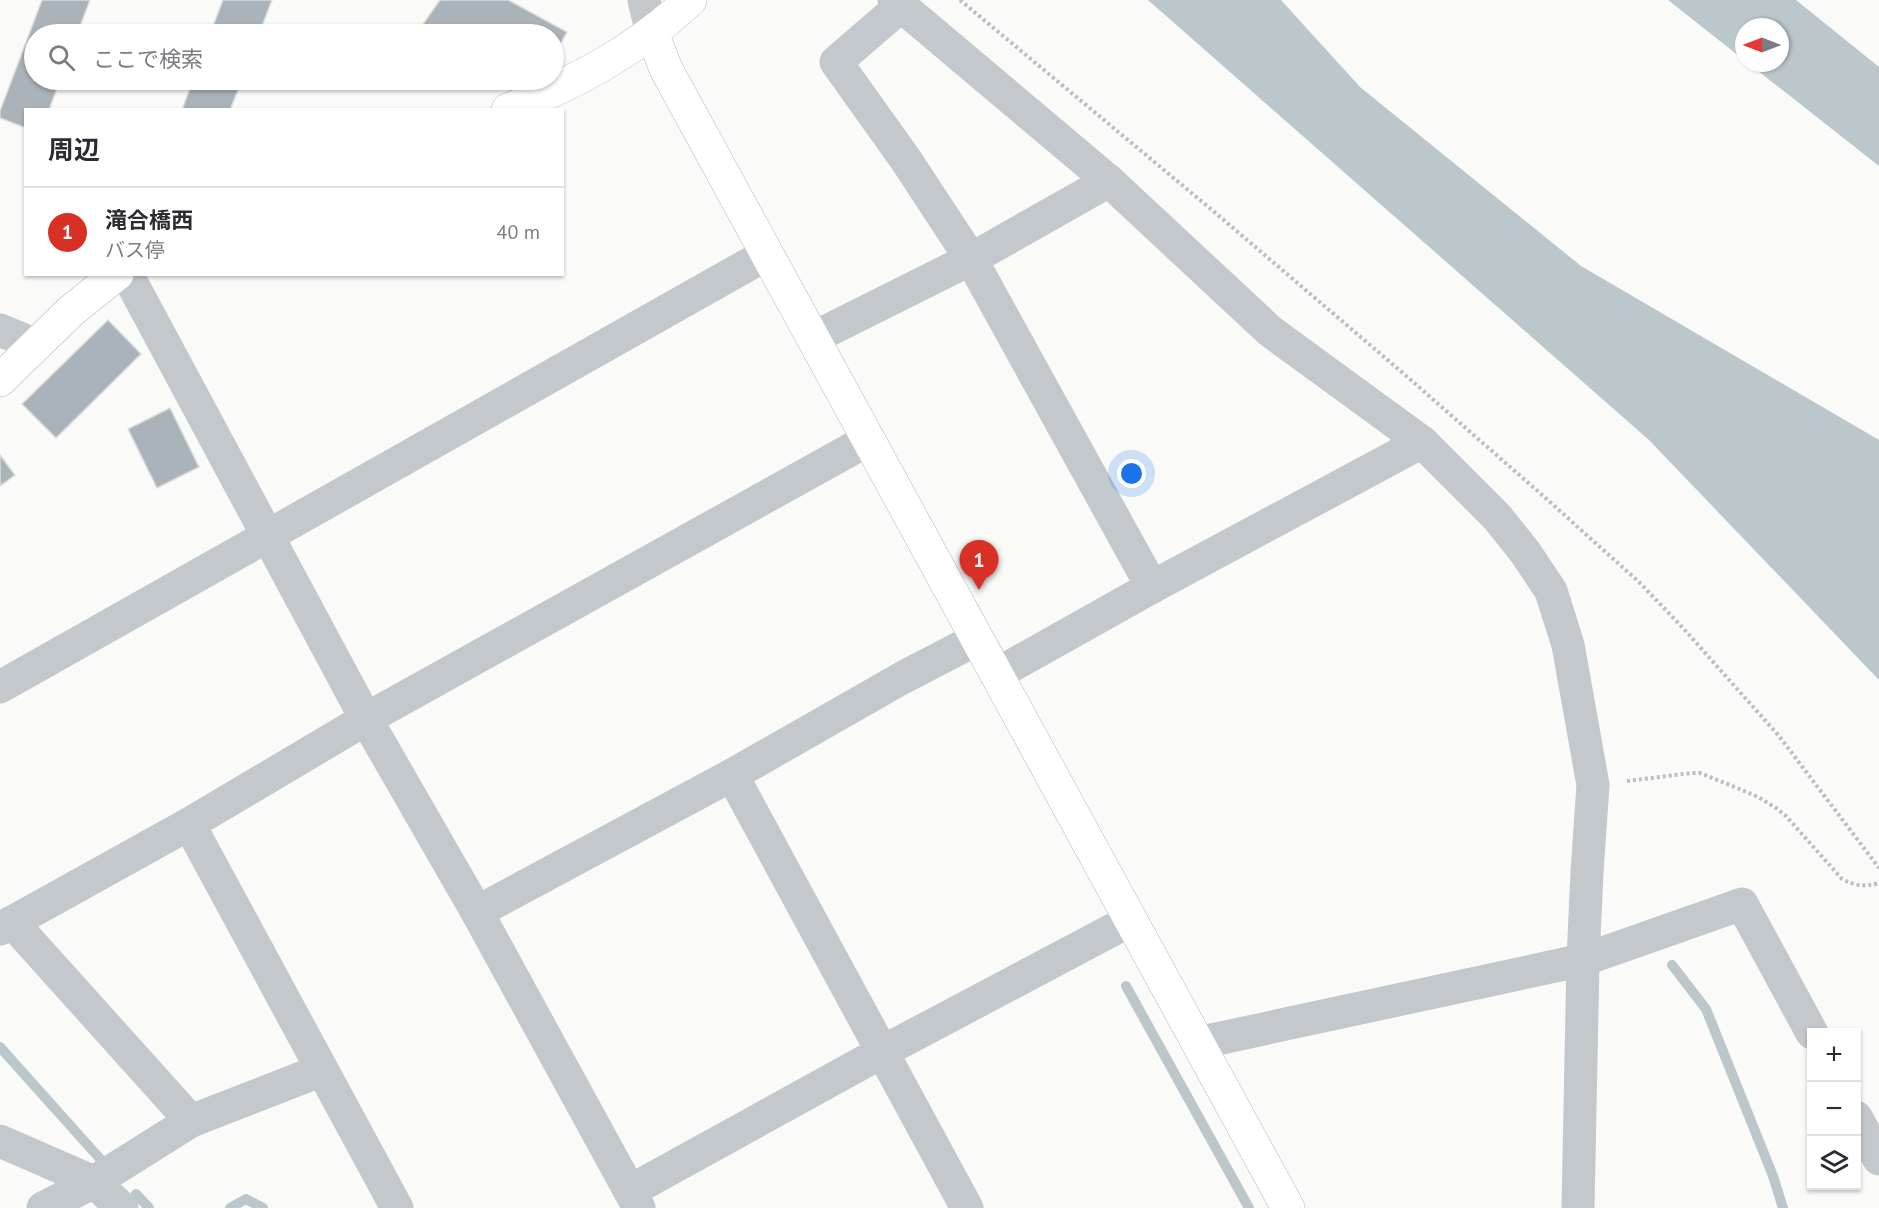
<!DOCTYPE html>
<html lang="ja">
<head>
<meta charset="utf-8">
<style>
  body { margin:0; font-family:"PT Sans","Noto Sans JP",sans-serif; background:#f7f7f7; color:#2b2b33 }
  .controls { position:absolute; right:18px; bottom:18px; display:grid; overflow:hidden; border-radius:0px; box-shadow:0 2px 4px #0004 }
  .controls button { width:54px; height:54px; display:grid; place-items:center; padding:0; border:0; border-bottom:2px solid #e1e1e2; background:#fff; color:#2b2b33; font:30px sans-serif }
  .compass { position:absolute; left:1735px; top:18px; width:54px; height:54px; border-radius:50%; background:#fff; box-shadow:0 2px 4px #0004; rotate:270deg }
  .you { position:absolute; left:1132px; top:474px; width:21px; height:21px; margin:-15px; border:4px solid #fff; border-radius:50%; background:#1a73e8; box-shadow:0 0 0 9px #1a73e833 }
  .badge { display:grid; place-items:center; width:39px; height:39px; border-radius:50%; background:#d93025; color:#fff; font-size:20px; font-weight:700 }
  .pin { position:absolute; translate:-50% -50px; filter:drop-shadow(0 2px 3px #0008) }
  .pin::after { content:''; position:absolute; top:32px; width:21px; height:18px; background:inherit; clip-path:polygon(0 0,100% 0,50% 100%) }
  .list { margin:0; padding:0; list-style:none }
  h2 { display:flex; justify-content:space-between; align-items:center; height:78px; margin:0; padding:0 24px; font-size:26px }
  h2 small { font-size:20px; font-weight:400; color:#7c7c81 }
  .list li { display:grid; grid-template-columns:39px 1fr auto; gap:18px; align-items:center; box-sizing:border-box; height:90px; padding:0 24px; border-top:2px solid #e1e1e2 }
  .list b { display:block; font-size:22px; white-space:nowrap }
  .list p { margin:0; font-size:20px; white-space:nowrap; color:#7c7c81 }
  .list em { font-size:20px; font-style:normal; color:#7c7c81 }
  .icon { flex:none; width:33px; height:33px; fill:none; stroke:currentColor; stroke-width:2; stroke-linecap:round; stroke-linejoin:round }
  .map { position:relative; flex:none; width:1879px; height:1208px; overflow:hidden }
  .search { position:absolute; background:#fff; box-shadow:0 2px 4px #0004; left:24px; top:24px; width:540px; height:66px; display:flex; align-items:center; gap:15px; box-sizing:border-box; padding:0 21px; border-radius:33px; color:#7c7c81; font-size:22px }
  .panel { position:absolute; background:#fff; box-shadow:0 2px 4px #0004; left:24px; top:108px; width:540px; height:168px; border-radius:0px }
  .map>svg:first-child { display:block }
  .water { fill:#bbc7cb }
  .lines { fill:none; stroke-linecap:round; stroke-linejoin:round }
  .stream { stroke:#bbc7cb; stroke-width:10 }
  .building { fill:#aab3b9; stroke:#dcdcda; stroke-width:1.5 }
  .secondary-casing { stroke:#b3babf; stroke-width:34 }
  .path { stroke:#bbbfc2; stroke-width:4; stroke-dasharray:3 3; stroke-linecap:butt }
  .street { stroke:#c3c8cc; stroke-width:33 }
  .secondary { stroke:#fff; stroke-width:33 }
</style>
</head>
<body>
<div class="map">
<svg width="1879" height="1208" viewBox="0 0 1879 1208">
  <rect width="100%" height="100%" fill="#fafaf8"/>
  <g class="water">
    <path d="M1148,0H1281L1360,87L1581,266L1879,440V680L1649,440Z"/>
    <path d="M1668,0H1796L1879,67V166L1748,63H1780V27H1744V60Z"/>
  </g>
  <g class="lines">
    <g class="stream">
      <path d="M1672,965L1706,1009L1773,1176L1783,1208"/>
      <path d="M1126,986L1249,1208"/>
      <path d="M0,1047L102,1161"/>
      <path d="M136,1194L149,1208"/>
      <path d="M230,1208L246,1199L263,1208"/>
    </g>
  </g>
  <g class="building">
    <path d="M42,0H90L77,34H34V80H60L49,110H26V128L0,118V111Z"/>
    <path d="M223,0H272L259,34H210Z"/>
    <path d="M440,0H508L567,32L554,55V34H416Z"/>
    <path d="M193,80H242L230,110H182Z"/>
    <path d="M108,320L141,354L56,438L22,404Z"/>
    <path d="M170,408L199,467L157,488L128,429Z"/>
    <path d="M0,455L15,475L0,486Z"/>
  </g>
  <g class="lines">
    <defs>
      <g id="secondary">
        <path d="M652,33L666,69L1288,1208"/>
        <path d="M508,110C576,82 636,51 690,0"/>
        <path d="M0,380L71,311L117,274"/>
      </g>
    </defs>
    <use href="#secondary" class="secondary-casing"/>
    <g class="path">
      <path d="M960,0L1212,210L1404,374L1541,494L1639,582L1683,628L1779,736L1879,868"/>
      <path d="M1627,781L1691,773H1700L1737,788L1758,797L1776,808L1786,816L1842,879C1855,886 1864,887 1879,883"/>
    </g>
    <g class="street">
      <path d="M644,0L652,33"/>
      <path d="M894,0L1109,181L1270,331L1422,442L1497,517L1525,552L1551,591L1568,645L1593,785L1587,872L1583,960L1578,1208"/>
      <path d="M901,6L836,62L906,160L971,259L1152,587"/>
      <path d="M127,274L366,719L477,912L639,1208"/>
      <path d="M0,330L36,345"/>
      <path d="M813,338L971,259L1109,181"/>
      <path d="M997,674L1152,587L1422,442"/>
      <path d="M0,687L767,254"/>
      <path d="M732,775L967,1208"/>
      <path d="M189,824L397,1208"/>
      <path d="M477,912L732,775L902,678L977,639"/>
      <path d="M12,922L191,1121"/>
      <path d="M0,929L189,824L366,719L868,440"/>
      <path d="M1198,1043L1583,960L1742,904L1812,1033"/>
      <path d="M1856,1117L1879,1159"/>
      <path d="M0,1141L94,1182L122,1208"/>
      <path d="M630,1191L882,1052L1131,920"/>
      <path d="M43,1208L94,1182L191,1121L322,1070"/>
    </g>
    <use href="#secondary" class="secondary"/>
  </g>
</svg>
<div class="controls">
<button>+</button>
<button>−</button>
<button><svg class="icon" aria-label="layers" viewBox="0 0 24 24"><path d="M12 4l9 5-9 5-9-5zM3 14l9 5 9-5"/></svg></button>
</div>
<svg class="compass" viewBox="-18 -18 36 36"><path d="M0-13l5 13h-10z" fill="#e53935"/><path d="M0 13l5-13h-10z" fill="#7c7c81"/></svg>
<div class="you"></div>
<div class="pin badge" style="left:979px;top:590px">1</div>
<div class="search"><svg class="icon" aria-label="search" viewBox="0 0 24 24"><circle cx="10" cy="10" r="6"/><path d="M15 15l6 6"/></svg>ここで検索</div>
<section class="panel">
<h2>周辺<small></small></h2>
<ul class="list">
<li><span class="badge">1</span><div><b>滝合橋西</b><p>バス停</p></div><em>40 m</em></li>
</ul>
</section>
</div>
</body>
</html>
